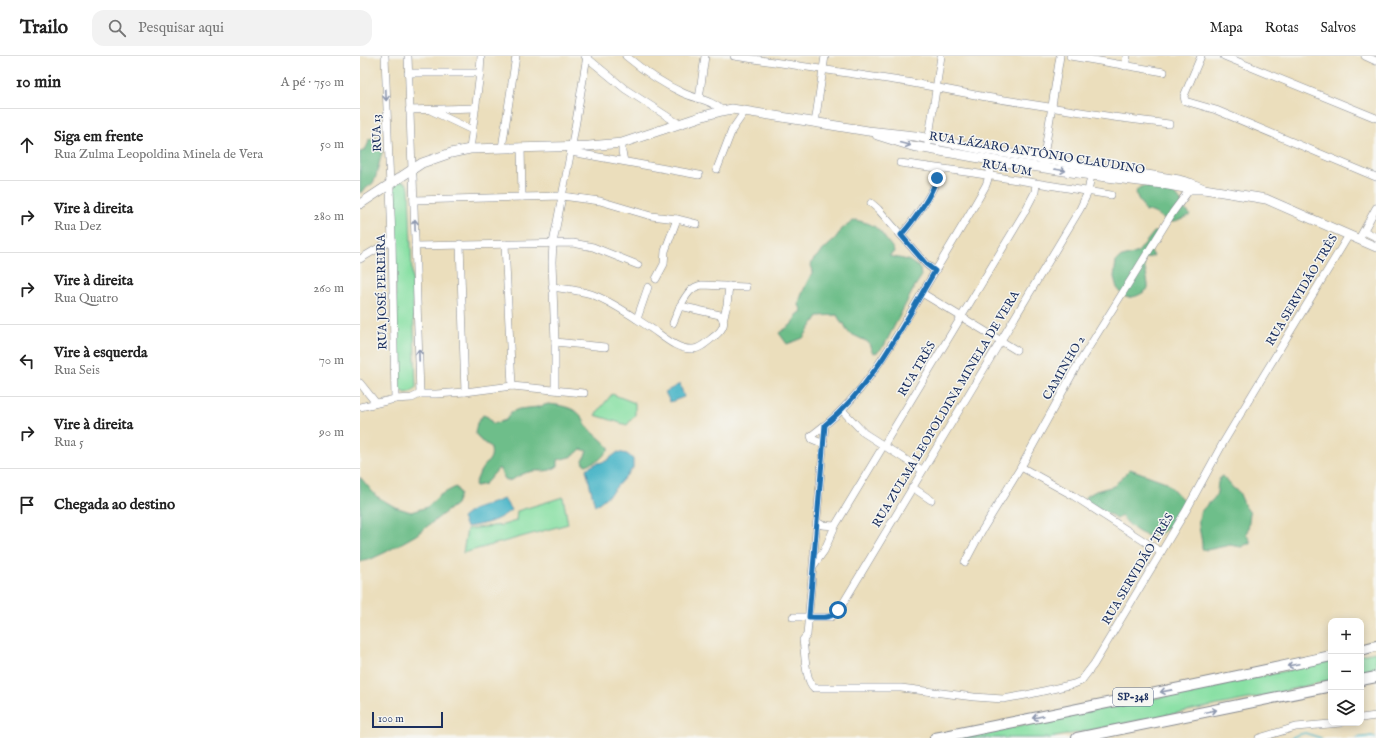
<!DOCTYPE html>
<html lang="pt">
<head>
<meta charset="utf-8">
<style>
  body { margin:0; font-family:"IM FELL English",serif; background:#f2f2f2; color:#222 }
  .controls { position:absolute; right:12px; bottom:12px; display:grid; overflow:hidden; border-radius:8px; box-shadow:0 2px 10px #0003 }
  .controls button { width:36px; height:36px; display:grid; place-items:center; padding:0; border:0; border-bottom:1px solid #e0e0e0; background:#fff; color:#222; font:20px sans-serif }
  .scale { position:absolute; left:12px; bottom:10px; width:71px; box-sizing:border-box; padding-left:4px; border:2px solid #1b2f5e; border-top:0; font-size:11px; line-height:14px; white-space:nowrap; color:#1b2f5e; -webkit-text-stroke:3px #f6f6f2; paint-order:stroke }
  .stop { position:absolute; width:12px; height:12px; margin:-9px; border:3px solid #1f6fb2; border-radius:50%; background:#fff }
  .stop.end { background:#1f6fb2; border-color:#fff; box-shadow:0 1px 4px #0008 }
  .list { margin:0; padding:0; list-style:none }
  h2 { display:flex; justify-content:space-between; align-items:center; height:52px; margin:0; padding:0 16px; font-size:17px }
  h2 small { font-size:13px; font-weight:400; color:#767676 }
  .list li { display:grid; grid-template-columns:26px 1fr auto; gap:12px; align-items:center; box-sizing:border-box; height:72px; padding:0 16px; border-top:1px solid #e0e0e0 }
  .list b { display:block; font-size:15px; white-space:nowrap }
  .list p { margin:0; font-size:13px; white-space:nowrap; color:#767676 }
  .list em { font-size:13px; font-style:normal; color:#767676 }
  .icon { flex:none; width:22px; height:22px; fill:none; stroke:currentColor; stroke-width:2; stroke-linecap:round; stroke-linejoin:round }
  .map { position:relative; flex:none; width:1016px; height:682px; overflow:hidden }
  header { display:flex; align-items:center; gap:24px; box-sizing:border-box; height:56px; padding:0 20px; background:#fff; border-bottom:1px solid #e0e0e0 }
  header strong { font-size:19px }
  nav { display:flex; gap:22px; margin-inline-start:auto; font-size:14px }
  .search { width:280px; height:36px; background:#f2f2f2; display:flex; align-items:center; gap:10px; box-sizing:border-box; padding:0 14px; border-radius:12px; color:#767676; font-size:15px }
  main { display:flex }
  aside { flex:1; background:#fff }
  .map>svg:first-child { display:block }
  .green { fill:#89e0a4; stroke:#528881 }
  .forest { fill:#6ebe8a; stroke:#447674 }
  .water { fill:#4ab5c7; stroke:#327292 }
  .lines { fill:none; stroke-linecap:round; stroke-linejoin:round }
  .stream { stroke:#4ab5c7; stroke-width:1.5 }
  .minor-casing { stroke:#83868d; stroke-width:8 }
  .major-casing { stroke:#83868d; stroke-width:10 }
  .highway-casing { stroke:#83868d; stroke-width:12 }
  .minor { stroke:#fff; stroke-width:7 }
  .major { stroke:#fff; stroke-width:9 }
  .highway { stroke:#fff; stroke-width:10 }
  .oneway { stroke:#8d97ae }
  .route { stroke:#1f6fb2; stroke-width:5 }
  .labels { text-anchor:middle; dominant-baseline:central; stroke-width:3; stroke-linejoin:round; paint-order:stroke }
  .shield { fill:#f6f6f2; stroke:#5d6b8a; stroke-width:1 }
  .shield-label { font-size:11px; font-weight:bold; fill:#1b2f5e }
  .street-label { font-size:12px; fill:#1b2f5e; stroke:#f6f6f2 }
</style>
</head>
<body>
<header>
<strong>Trailo</strong>
<div class="search"><svg class="icon" aria-label="search" viewBox="0 0 24 24"><circle cx="10" cy="10" r="6"/><path d="M15 15l6 6"/></svg>Pesquisar aqui</div>
<nav><a>Mapa</a><a>Rotas</a><a>Salvos</a></nav>
</header>
<main>
<aside>
<h2>10 min<small>A pé · 750 m</small></h2>
<ul class="list">
<li><svg class="icon" aria-label="ahead" viewBox="0 0 24 24"><path d="M12 20V5M6 11l6-6 6 6"/></svg><div><b>Siga em frente</b><p>Rua Zulma Leopoldina Minela de Vera</p></div><em>50 m</em></li>
<li><svg class="icon" aria-label="right" viewBox="0 0 24 24"><path d="M7 20v-9h11M14 6l5 5-5 5"/></svg><div><b>Vire à direita</b><p>Rua Dez</p></div><em>280 m</em></li>
<li><svg class="icon" aria-label="right" viewBox="0 0 24 24"><path d="M7 20v-9h11M14 6l5 5-5 5"/></svg><div><b>Vire à direita</b><p>Rua Quatro</p></div><em>260 m</em></li>
<li><svg class="icon" aria-label="left" viewBox="0 0 24 24"><path d="M17 20v-9H6M10 6l-5 5 5 5"/></svg><div><b>Vire à esquerda</b><p>Rua Seis</p></div><em>70 m</em></li>
<li><svg class="icon" aria-label="right" viewBox="0 0 24 24"><path d="M7 20v-9h11M14 6l5 5-5 5"/></svg><div><b>Vire à direita</b><p>Rua 5</p></div><em>90 m</em></li>
<li><svg class="icon" aria-label="arrive" viewBox="0 0 24 24"><path d="M6 21V4h12l-3 4 3 4H6"/></svg><div><b>Chegada ao destino</b></div></li>
</ul>
</aside>
<div class="map">
<svg width="1016" height="682" viewBox="0 0 1016 682">
  <rect width="100%" height="100%" fill="#f6f6f2"/>
  <filter id="ink" filterUnits="userSpaceOnUse"><feTurbulence type="fractalNoise" baseFrequency=".025" numOctaves="2"/><feDisplacementMap in="SourceGraphic" scale="8" xChannelSelector="R" yChannelSelector="G"/><feConvolveMatrix kernelMatrix="1 2 1 2 8 2 1 2 1" color-interpolation-filters="sRGB"/></filter>
  <filter id="wash" filterUnits="userSpaceOnUse"><feTurbulence type="fractalNoise" baseFrequency=".012" numOctaves="4" result="noise"/><feDisplacementMap in="SourceGraphic" scale="16" xChannelSelector="R" yChannelSelector="G"/><feGaussianBlur stdDeviation="0.9" result="paint"/><feColorMatrix in="noise" values="0 0 0 0 0 0 0 0 0 0 0 0 0 0 0 0 0 1.4 0 .05"/><feComposite in="paint" operator="in"/></filter>
  <g filter="url(#wash)">
    <rect width="100%" height="100%" fill="#ebdebc"/>
    <g class="green">
      <path d="M41,125L46,127L49,133L56,331L53,335L46,337L40,334L38,330L33,130Z"/>
      <path d="M252,338L275,347V359L267,369L235,359Z"/>
      <path d="M203,441L208,468L103,497L107,473L143,469L156,465L157,455Z"/>
      <path d="M1016,596V616L1001,619V599Z"/>
      <path d="M971,605V624L899,641L690,682H599L879,625Z"/>
    </g>
    <g class="forest">
      <path d="M17,82L21,89L22,96L16,120L13,127L0,137V96C6,95 8,89 9,83Z"/>
      <path d="M784,130C794,132 810,132 818,141C822,146 823,154 829,157L830,159C824,162 818,166 812,166C800,164 798,155 785,155C783,147 767,134 784,130Z"/>
      <path d="M495,164C513,168 517,170 527,185C530,189 533,191 534,196L530,199L529,200L548,204L560,212L561,221L555,230L524,290L518,296L513,297L508,286L489,277L486,273L484,267L482,268L477,259L458,260L443,282L427,288L419,277L431,269L437,259L442,255C442,254 439,250 439,249C438,244 450,220 453,215L451,209L453,204L474,184L482,173Z"/>
      <path d="M794,176H798L789,192L794,200L783,203C784,211 789,227 788,233C780,239 775,242 765,241L757,232L754,221L756,205L759,202L773,198L778,196Z"/>
      <path d="M188,348C199,349 215,351 222,361C225,364 225,369 228,372C235,378 242,384 249,391V394L239,404L226,409L224,408L223,404L227,395L221,393L213,400L198,404V410C187,418 180,413 169,416C162,417 155,423 148,425L145,423L139,412L125,428L116,430L115,428C117,424 118,420 120,416C126,405 135,404 130,390L121,385L115,377L117,367L123,359L128,361L133,368L146,364L151,356L159,353L178,351Z"/>
      <path d="M770,413L806,426L825,446C821,452 818,460 814,465C794,490 779,480 761,460L759,462L756,463C746,452 731,456 725,441L736,435L754,430Z"/>
      <path d="M863,420L873,432L879,436L885,450L890,457L888,473L886,478L890,484V488H887L881,491L870,489L847,494L842,493C843,482 836,469 840,458C843,450 853,446 856,439C859,433 855,424 863,420Z"/>
      <path d="M0,421L16,440L35,451L51,456L67,451L80,439L96,431L100,438L96,448L56,479L26,496L11,503L0,506Z"/>
    </g>
    <g class="water">
      <path d="M320,328L324,341L310,346L305,336Z"/>
      <path d="M258,396L267,398L273,403V412L250,438L235,450L226,413L235,408L246,405Z"/>
      <path d="M144,443L151,454C136,466 125,468 106,471L102,462L112,454Z"/>
    </g>
    <g class="lines">
      <g class="stream">
        <path d="M931,682L937,679L945,677L961,682"/>
        <path d="M996,682L1012,680L1015,682"/>
      </g>
    </g>
  </g>
  <g filter="url(#ink)">
    <g class="lines">
      <defs>
        <g id="minor">
          <path d="M25,0L32,184L35,343"/>
          <path d="M48,0L52,114L53,120L60,338"/>
          <path d="M225,0L265,33L319,68"/>
          <path d="M266,0C284,15 303,28 323,37C336,43 353,44 362,55"/>
          <path d="M374,0L547,26L626,41L753,61L809,68"/>
          <path d="M710,0L804,16"/>
          <path d="M841,0L824,40L825,45L856,54L1016,121"/>
          <path d="M864,0L1016,62"/>
          <path d="M1005,0L1016,5"/>
          <path d="M765,10L767,0"/>
          <path d="M48,17H120"/>
          <path d="M339,43L345,0"/>
          <path d="M49,54L115,52"/>
          <path d="M70,54L112,74"/>
          <path d="M455,67L465,0"/>
          <path d="M262,87V96L264,105"/>
          <path d="M568,87L581,0"/>
          <path d="M161,91L162,141"/>
          <path d="M142,92L156,0"/>
          <path d="M110,93L120,17L121,0"/>
          <path d="M211,96L339,119"/>
          <path d="M631,104L629,120L626,129C605,167 581,205 559,242C532,287 506,336 465,369L447,579L443,584C445,596 445,625 454,632H541L614,641L643,643L666,639L714,628L721,625L734,608L827,453L863,387L899,327L989,179"/>
          <path d="M683,106L700,0"/>
          <path d="M540,107L613,117L751,139"/>
          <path d="M357,113L372,74L385,55"/>
          <path d="M54,144L202,140L240,145L291,160L317,163L337,168"/>
          <path d="M511,147L518,153L566,208L575,215"/>
          <path d="M1004,175L1016,181"/>
          <path d="M541,179C551,168 574,136 577,122C578,119 578,116 578,113"/>
          <path d="M999,183L1016,152"/>
          <path d="M100,188L105,336"/>
          <path d="M145,188L152,330"/>
          <path d="M55,190L213,187L233,191L278,209"/>
          <path d="M0,203L32,184"/>
          <path d="M296,223L304,208L305,195L317,163"/>
          <path d="M192,231C205,233 219,234 231,238C253,246 273,261 292,273C304,281 317,294 333,293C341,293 349,284 356,279C363,273 367,266 360,259L320,250L313,267"/>
          <path d="M562,237L656,294"/>
          <path d="M320,250C326,240 330,231 342,229L386,231"/>
          <path d="M277,263L288,231"/>
          <path d="M363,264L367,249L369,230"/>
          <path d="M195,286L245,291"/>
          <path d="M0,327L16,347"/>
          <path d="M195,333V286L192,206L193,187L212,89L227,0"/>
          <path d="M0,351L35,343L52,342L60,338H76L105,336L152,330L224,337"/>
          <path d="M482,354L504,377L562,414"/>
          <path d="M464,388L452,383L451,380L465,369"/>
          <path d="M661,411L712,439L801,496"/>
          <path d="M552,431L571,444"/>
          <path d="M457,466L462,469L475,470"/>
          <path d="M605,506L621,476L661,411L714,315L813,156L830,133"/>
          <path d="M454,509L464,495L475,470L664,157L675,136L676,128"/>
          <path d="M433,561H471L476,558L479,554L720,153L728,136L731,119"/>
          <path d="M1001,662L1016,660"/>
          <path d="M899,682L936,671L981,667"/>
        </g>
        <g id="major">
          <path d="M517,79L552,90L631,104L731,119L803,128L830,133H844L906,143L1016,191"/>
          <path d="M0,148L62,107L91,97L110,93L229,90L262,87L343,60L362,55L372,53L508,75L555,80L626,94L819,124L830,127L844,133"/>
        </g>
        <g id="highway">
          <path d="M1001,594L1016,590"/>
          <path d="M1001,624L1016,621"/>
          <path d="M575,682C707,655 839,629 971,600"/>
          <path d="M717,682L971,630"/>
        </g>
      </defs>
      <use href="#minor" class="minor-casing"/>
      <use href="#major" class="major-casing"/>
      <use href="#highway" class="highway-casing"/>
      <use href="#minor" class="minor"/>
      <use href="#major" class="major"/>
      <use href="#highway" class="highway"/>
    </g>
    <defs><path id="oneway-shaft" d="M-6 0H5M1.5-3L5.5 0L1.5 3" fill="none" stroke-width="1.6" stroke-linecap="round" stroke-linejoin="round"/></defs>
    <g class="oneway">
      <use href="#oneway-shaft" transform="translate(26 39) rotate(88)"/>
      <use href="#oneway-shaft" transform="translate(545 88) rotate(15)"/>
      <use href="#oneway-shaft" transform="translate(700 114) rotate(9)"/>
      <use href="#oneway-shaft" transform="translate(55 169) rotate(-91)"/>
      <use href="#oneway-shaft" transform="translate(59 299) rotate(-92)"/>
      <use href="#oneway-shaft" transform="translate(933 609) rotate(168)"/>
      <use href="#oneway-shaft" transform="translate(806 635) rotate(169)"/>
      <use href="#oneway-shaft" transform="translate(851 655) rotate(-12)"/>
      <use href="#oneway-shaft" transform="translate(678 661) rotate(168)"/>
    </g>
  </g>
  <g class="lines" filter="url(#ink)">
    <path class="route" d="M478,554C471,564 460,561 449,561L465,369C514,329 543,268 575,215L566,208L541,179C555,163 570,143 577,122"/>
  </g>
  <g class="labels">
    <rect class="shield" x="753" y="632" width="40" height="18" rx="3"/>
    <g class="shield-label">
      <text x="773" y="641">SP-348</text>
    </g>
    <g class="street-label">
      <text transform="translate(17 77) rotate(-92)">RUA 13</text>
      <text transform="translate(677 97) rotate(9)">RUA LÁZARO ANTÔNIO CLAUDINO</text>
      <text transform="translate(647 112) rotate(10)">RUA UM</text>
      <text transform="translate(942 234) rotate(-59)">RUA SERVIDÃO TRÊS</text>
      <text transform="translate(22 236) rotate(-91)">RUA JOSÉ PEREIRA</text>
      <text transform="translate(704 312) rotate(-60)">CAMINHO 2</text>
      <text transform="translate(557 313) rotate(-59)">RUA TRÊS</text>
      <text transform="translate(586 353) rotate(-59)">RUA ZULMA LEOPOLDINA MINELA DE VERA</text>
      <text transform="translate(778 513) rotate(-59)">RUA SERVIDÃO TRÊS</text>
    </g>
  </g>
</svg>
<div class="controls">
<button>+</button>
<button>−</button>
<button><svg class="icon" aria-label="layers" viewBox="0 0 24 24"><path d="M12 4l9 5-9 5-9-5zM3 14l9 5 9-5"/></svg></button>
</div>
<div class="scale">100 m</div>
<div class="stop" style="left:478px;top:554px"></div>
<div class="stop end" style="left:577px;top:122px"></div>
</div>
</main>
</body>
</html>
